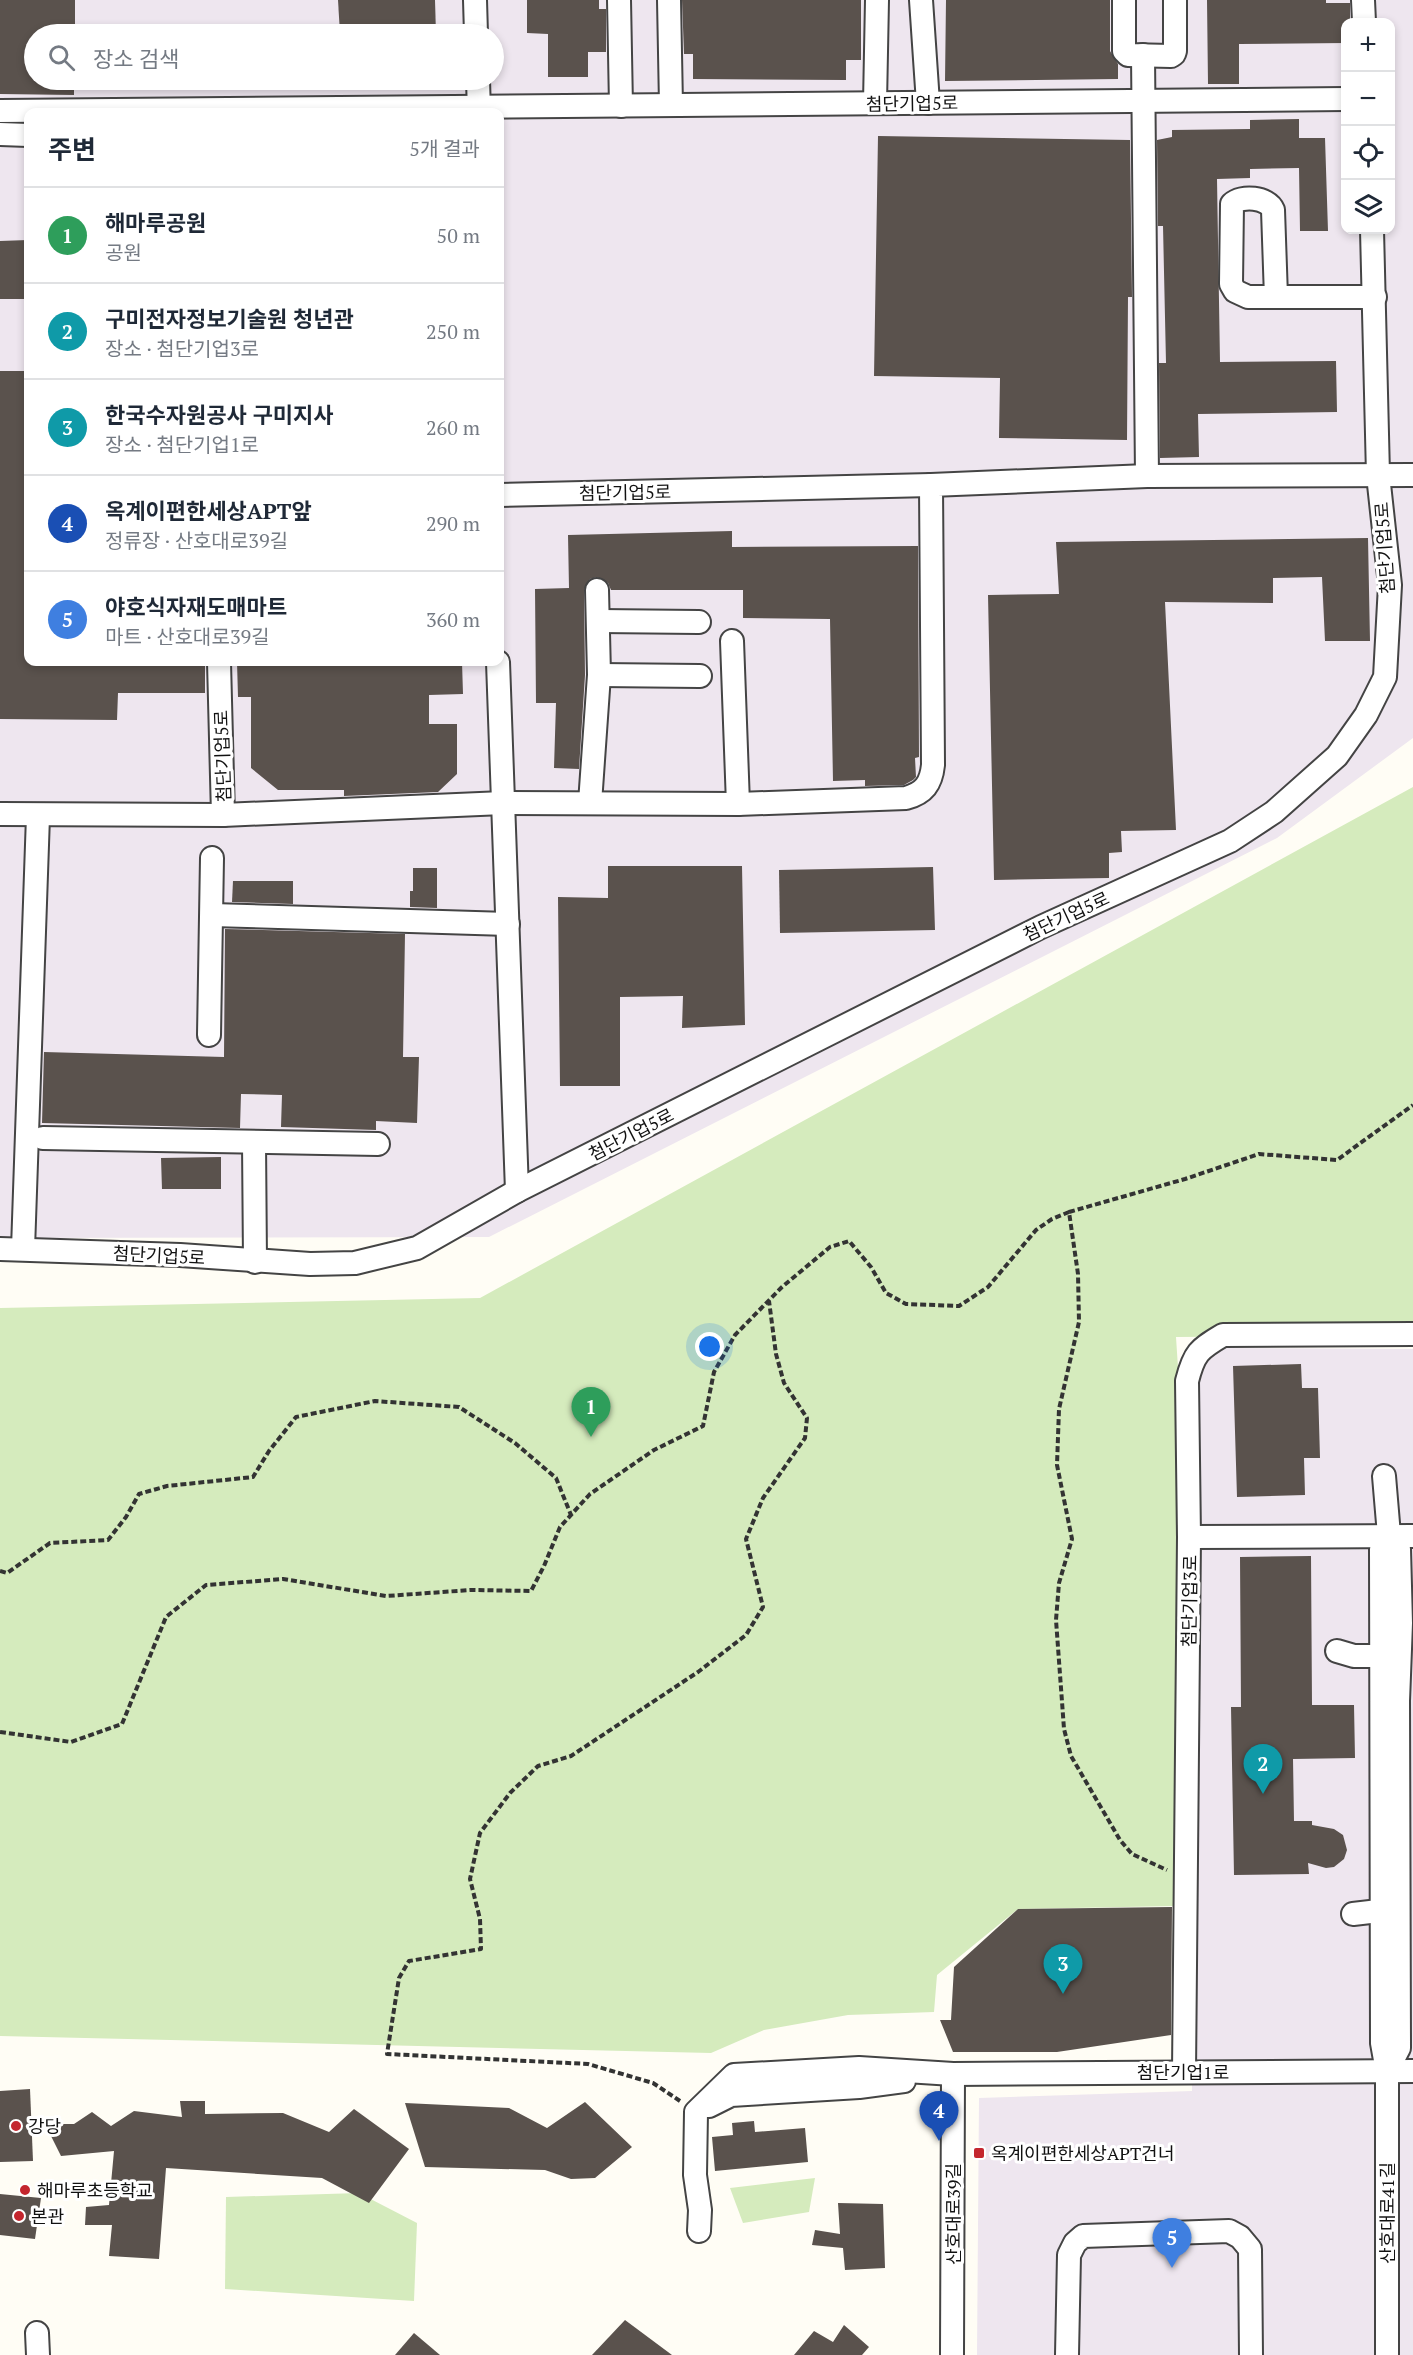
<!DOCTYPE html>
<html lang="ko">
<head>
<meta charset="utf-8">
<style>
  body { margin:0; font-family:"PT Serif","Noto Sans KR",serif; background:#f2f2f3; color:#1f2937 }
  .controls { position:absolute; right:18px; top:18px; display:grid; overflow:hidden; border-radius:12px; box-shadow:0 3px 9px #0003 }
  .controls button { width:54px; height:54px; display:grid; place-items:center; padding:0; border:0; border-bottom:2px solid #e0e1e3; background:#fff; color:#1f2937; font:30px sans-serif }
  .you { position:absolute; left:710px; top:1347px; width:21px; height:21px; margin:-15px; border:4px solid #fff; border-radius:50%; background:#1a73e8; box-shadow:0 0 0 9px #1a73e833 }
  .badge { display:grid; place-items:center; width:39px; height:39px; border-radius:50%; background:#0b8043; color:#fff; font-size:20px; font-weight:700 }
  .pin { position:absolute; translate:-50% -50px; filter:drop-shadow(0 2px 3px #0008) }
  .pin::after { content:''; position:absolute; top:32px; width:21px; height:18px; background:inherit; clip-path:polygon(0 0,100% 0,50% 100%) }
  .list { margin:0; padding:0; list-style:none }
  h2 { display:flex; justify-content:space-between; align-items:center; height:78px; margin:0; padding:0 24px; font-size:26px }
  h2 small { font-size:20px; font-weight:400; color:#747a83 }
  .list li { display:grid; grid-template-columns:39px 1fr auto; gap:18px; align-items:center; box-sizing:border-box; height:96px; padding:0 24px; border-top:2px solid #e0e1e3 }
  .list b { display:block; font-size:22px; white-space:nowrap }
  .list p { margin:0; font-size:20px; white-space:nowrap; color:#747a83 }
  .list em { font-size:20px; font-style:normal; color:#747a83 }
  .icon { flex:none; width:33px; height:33px; fill:none; stroke:currentColor; stroke-width:2; stroke-linecap:round; stroke-linejoin:round }
  .map { position:relative; flex:none; width:1413px; height:2355px; overflow:hidden }
  .search { position:absolute; background:#fff; box-shadow:0 3px 9px #0003; left:24px; top:24px; width:480px; height:66px; display:flex; align-items:center; gap:15px; box-sizing:border-box; padding:0 21px; border-radius:33px; color:#747a83; font-size:22px }
  .panel { position:absolute; background:#fff; box-shadow:0 3px 9px #0003; left:24px; top:108px; width:480px; height:558px; border-radius:12px }
  .map>svg:first-child { display:block }
  .industrial { fill:#eee6ef; fill-rule:evenodd }
  .green { fill:#d5ebbd }
  .building { fill:#5a524d }
  .lines { fill:none; stroke-linecap:round; stroke-linejoin:round }
  .minor-casing { stroke:#444; stroke-width:26 }
  .path { stroke:#333; stroke-width:4; stroke-dasharray:6 3; stroke-linecap:butt }
  .minor { stroke:#fff; stroke-width:22 }
  .poi-dot { fill:#c4262e; stroke:#fff; stroke-width:2 }
  .labels { text-anchor:middle; dominant-baseline:central; stroke-width:6; stroke-linejoin:round; paint-order:stroke }
  .street-label { font-size:18px; fill:#111; stroke:#fff }
  .poi-label { font-size:18px; fill:#111; stroke:#fff; text-anchor:start }
</style>
</head>
<body>
<div class="map">
<svg width="1413" height="2355" viewBox="0 0 1413 2355">
  <rect width="100%" height="100%" fill="#fffdf5"/>
  <g class="industrial">
    <path d="M0,0H1413V738L1277,838L489,1237L0,1238ZM1346,22H1390V230H1346ZM34,34H494V80H34ZM28,112H500V662H28Z"/>
    <path d="M1216,1348L1413,1349V2355H977L979,2098L1192,2091L1197,1365Z"/>
  </g>
  <g class="green">
    <path d="M1413,787V1335L1176,1337L1189,1537L1175,1906L1018,1909L937,1975L934,2012L848,2015L764,2030L711,2053L0,2036V1308L480,1298Z"/>
    <path d="M815,2178L809,2212L743,2223L730,2188Z"/>
    <path d="M359,2193L417,2223L414,2301L225,2289L226,2197Z"/>
  </g>
  <g class="building">
    <path d="M0,0H75V34H34V80H74V95L0,94Z"/>
    <path d="M338,0H435L436,34H340Z"/>
    <path d="M527,0H599V9H606V52H588V77H548V34L527,33Z"/>
    <path d="M682,0H861V60H846V80L693,79V54H684Z"/>
    <path d="M946,0H1110V51L1118,64V79L945,81Z"/>
    <path d="M1207,0H1326V3H1350V22H1346V43L1239,44V84H1208Z"/>
    <path d="M1299,119V138H1325L1328,231H1300L1299,168L1250,169V178L1217,179L1220,362L1336,361L1337,412L1198,414L1199,457L1160,458L1159,363H1166L1163,226H1158L1157,140L1172,137V130L1250,129V120Z"/>
    <path d="M878,136L1130,140L1132,297H1128L1127,440L999,438L1000,378L874,376Z"/>
    <path d="M28,240V299H0V241Z"/>
    <path d="M0,371H28V662H205V693H118L117,720L0,719Z"/>
    <path d="M732,531V547L918,546L919,757L915,758L916,777L913,780L904,785L865,786V780L833,781L830,619L743,618V590H611L608,583L597,577L590,579L584,590L585,675L579,769L554,768L556,703H536L535,589L569,588L568,535Z"/>
    <path d="M1368,538L1370,641H1325L1322,577L1273,578V603L1165,602L1176,830L1121,831L1122,852L1109,853V878L994,880L988,595L1059,594L1056,542Z"/>
    <path d="M237,662H462L463,694L429,695V724H457V774L438,792L344,796V790H278L251,768V697H238Z"/>
    <path d="M608,866H742L745,1025L682,1028L683,996L620,997V1086H560L558,897L608,898Z"/>
    <path d="M933,867L935,930L780,933L779,870Z"/>
    <path d="M413,868H437V908L410,907V891H413Z"/>
    <path d="M233,881H293V904L232,902Z"/>
    <path d="M225,929L405,934L403,1057H419L417,1123L376,1121V1130L281,1127L282,1095L241,1094L240,1128L42,1123L44,1052L224,1057Z"/>
    <path d="M221,1157V1189H162L161,1158Z"/>
    <path d="M1301,1364L1302,1388H1318L1320,1458H1304L1305,1495L1237,1497L1233,1366Z"/>
    <path d="M1311,1556L1312,1705H1354L1355,1758L1293,1759L1294,1821H1312V1825L1334,1829L1343,1835L1347,1850L1344,1859L1334,1867L1326,1868L1308,1863L1309,1874L1234,1875L1231,1707H1241L1240,1557Z"/>
    <path d="M1172,1907L1171,2035L1057,2052H953L940,2020H951L954,1967L1018,1909Z"/>
    <path d="M30,2089L33,2161L0,2162V2091Z"/>
    <path d="M180,2101H205V2114L283,2113L329,2132L354,2109L409,2149L369,2203L322,2178L166,2168L159,2259L109,2256L112,2225H85L86,2207L109,2205L114,2151L61,2156L45,2124H74L92,2112L111,2126L134,2111L182,2117Z"/>
    <path d="M585,2102L632,2147L595,2178L571,2179L545,2170L425,2167L405,2103L509,2108L547,2128Z"/>
    <path d="M754,2121L755,2132L805,2128L808,2162L715,2171L712,2137L733,2135L732,2123Z"/>
    <path d="M0,2194L41,2198L35,2239L0,2235Z"/>
    <path d="M838,2203L883,2204L885,2268L845,2270L843,2248L812,2245L815,2230L840,2234Z"/>
    <path d="M625,2320L672,2355H592Z"/>
    <path d="M844,2325L869,2347L862,2355H794L814,2331L833,2342Z"/>
    <path d="M414,2333L440,2355H395Z"/>
  </g>
  <g class="lines">
    <defs>
      <g id="minor">
        <path d="M475,0L476,34"/>
        <path d="M619,0L621,106"/>
        <path d="M669,0L671,105"/>
        <path d="M921,0L928,103"/>
        <path d="M1124,0V51L1128,55L1171,56L1174,54L1175,51V0"/>
        <path d="M1363,0L1364,22"/>
        <path d="M1143,55L1147,476"/>
        <path d="M478,80L479,112"/>
        <path d="M875,103L877,0"/>
        <path d="M0,111L1346,99"/>
        <path d="M0,134L28,135"/>
        <path d="M1276,297L1273,210C1268,197 1241,195 1232,204L1231,284L1235,291L1248,297H1375"/>
        <path d="M500,495L931,485"/>
        <path d="M599,621L699,622"/>
        <path d="M732,641L738,804"/>
        <path d="M219,662L223,815"/>
        <path d="M498,662L517,1191"/>
        <path d="M599,675L700,676"/>
        <path d="M590,803L599,675L597,590"/>
        <path d="M0,814L223,815L503,803L738,804L906,798C924,793 931,784 933,765L931,485L1147,476L1413,475"/>
        <path d="M212,915L508,924"/>
        <path d="M209,1035L212,858"/>
        <path d="M43,1138L378,1144"/>
        <path d="M254,1142L255,1262"/>
        <path d="M0,1249L180,1255L310,1264L355,1263L417,1248L517,1191L1041,927L1230,841L1274,812L1337,756L1366,715L1385,677L1390,585L1378,475L1372,230"/>
        <path d="M23,1249L38,816"/>
        <path d="M1384,1476L1389,1535"/>
        <path d="M1189,1537L1413,1536"/>
        <path d="M1337,1651L1354,1656H1381"/>
        <path d="M1353,1914L1396,1909"/>
        <path d="M1387,2071L1399,2048L1398,1701L1401,1623L1399,1549L1391,1536L1381,1549L1382,2043L1387,2071V2355"/>
        <path d="M1184,2072L1189,1537L1187,1381C1194,1353 1199,1349 1223,1335L1413,1334"/>
        <path d="M709,2106L731,2095L859,2087L904,2081"/>
        <path d="M699,2231L700,2210L695,2175L696,2112L734,2075L859,2068L953,2074L1413,2071"/>
        <path d="M37,2333L38,2355"/>
        <path d="M952,2355L953,2074"/>
        <path d="M1067,2355L1069,2255L1075,2243L1083,2236L1229,2231L1240,2237L1250,2249L1251,2355"/>
      </g>
    </defs>
    <use href="#minor" class="minor-casing"/>
    <g class="path">
      <path d="M1069,1212L1185,1179L1259,1154L1337,1160L1413,1105"/>
      <path d="M0,1571L7,1573L50,1543L108,1540L126,1517L139,1494L167,1486L253,1477L269,1451L296,1417L375,1401L459,1407L515,1443L556,1478L571,1515"/>
      <path d="M0,1732L71,1742L122,1724L166,1617L206,1585L283,1579L386,1596L471,1590L531,1591L544,1566L560,1527L590,1494L654,1450L703,1426L714,1372L735,1335L782,1287L830,1247L849,1241L871,1267L886,1293L906,1304L959,1306L988,1287L1036,1230L1052,1219L1069,1212L1078,1274L1079,1322L1059,1409L1057,1465L1072,1539L1059,1583L1056,1620L1064,1729L1071,1756L1120,1840L1132,1854L1167,1870"/>
      <path d="M680,2101L653,2083L588,2064L387,2054L399,1978L409,1961L481,1949L480,1919L470,1879L480,1833L510,1793L538,1766L571,1756L698,1672L746,1635L763,1607L746,1539L763,1498L805,1438L807,1418L784,1383L776,1354L769,1301"/>
    </g>
    <use href="#minor" class="minor"/>
  </g>
  <g class="poi-dot">
    <circle cx="16" cy="2126" r="6"/>
    <rect x="973" y="2147" width="12" height="12" rx="3"/>
    <circle cx="25" cy="2190" r="6"/>
    <circle cx="19" cy="2216" r="6"/>
  </g>
  <g class="labels">
    <g class="street-label">
      <text transform="translate(912 103) rotate(-1)">첨단기업5로</text>
      <text transform="translate(625 492) rotate(-1)">첨단기업5로</text>
      <text transform="translate(1384 548) rotate(-94)">첨단기업5로</text>
      <text transform="translate(222 756) rotate(-92)">첨단기업5로</text>
      <text transform="translate(1066 916) rotate(-25)">첨단기업5로</text>
      <text transform="translate(631 1134) rotate(-27)">첨단기업5로</text>
      <text transform="translate(159 1255) rotate(3)">첨단기업5로</text>
      <text transform="translate(1189 1601) rotate(-89)">첨단기업3로</text>
      <text x="1183" y="2072">첨단기업1로</text>
      <text transform="translate(1387 2213) rotate(-90)">산호대로41길</text>
      <text transform="translate(953 2214) rotate(-90)">산호대로39길</text>
    </g>
    <g class="poi-label">
      <text x="28" y="2126">강당</text>
      <text x="991" y="2153">옥계이편한세상APT건너</text>
      <text x="37" y="2190">해마루초등학교</text>
      <text x="31" y="2216">본관</text>
    </g>
  </g>
</svg>
<div class="controls">
<button>+</button>
<button>−</button>
<button><svg class="icon" aria-label="locate" viewBox="0 0 24 24"><circle cx="12" cy="12" r="6"/><path d="M12 2v4M12 18v4M2 12h4M18 12h4"/></svg></button>
<button><svg class="icon" aria-label="layers" viewBox="0 0 24 24"><path d="M12 4l9 5-9 5-9-5zM3 14l9 5 9-5"/></svg></button>
</div>
<div class="you"></div>
<div class="pin badge" style="left:591px;top:1437px;background:#2e9e5b">1</div>
<div class="pin badge" style="left:1263px;top:1794px;background:#0f9aa8">2</div>
<div class="pin badge" style="left:1063px;top:1994px;background:#0f9aa8">3</div>
<div class="pin badge" style="left:939px;top:2141px;background:#1a4fb4">4</div>
<div class="pin badge" style="left:1172px;top:2268px;background:#3f7fe0">5</div>
<div class="search"><svg class="icon" aria-label="search" viewBox="0 0 24 24"><circle cx="10" cy="10" r="6"/><path d="M15 15l6 6"/></svg>장소 검색</div>
<section class="panel">
<h2>주변<small>5개 결과</small></h2>
<ul class="list">
<li><span class="badge" style="background:#2e9e5b">1</span><div><b>해마루공원</b><p>공원</p></div><em>50 m</em></li>
<li><span class="badge" style="background:#0f9aa8">2</span><div><b>구미전자정보기술원 청년관</b><p>장소 · 첨단기업3로</p></div><em>250 m</em></li>
<li><span class="badge" style="background:#0f9aa8">3</span><div><b>한국수자원공사 구미지사</b><p>장소 · 첨단기업1로</p></div><em>260 m</em></li>
<li><span class="badge" style="background:#1a4fb4">4</span><div><b>옥계이편한세상APT앞</b><p>정류장 · 산호대로39길</p></div><em>290 m</em></li>
<li><span class="badge" style="background:#3f7fe0">5</span><div><b>야호식자재도매마트</b><p>마트 · 산호대로39길</p></div><em>360 m</em></li>
</ul>
</section>
</div>
</body>
</html>
